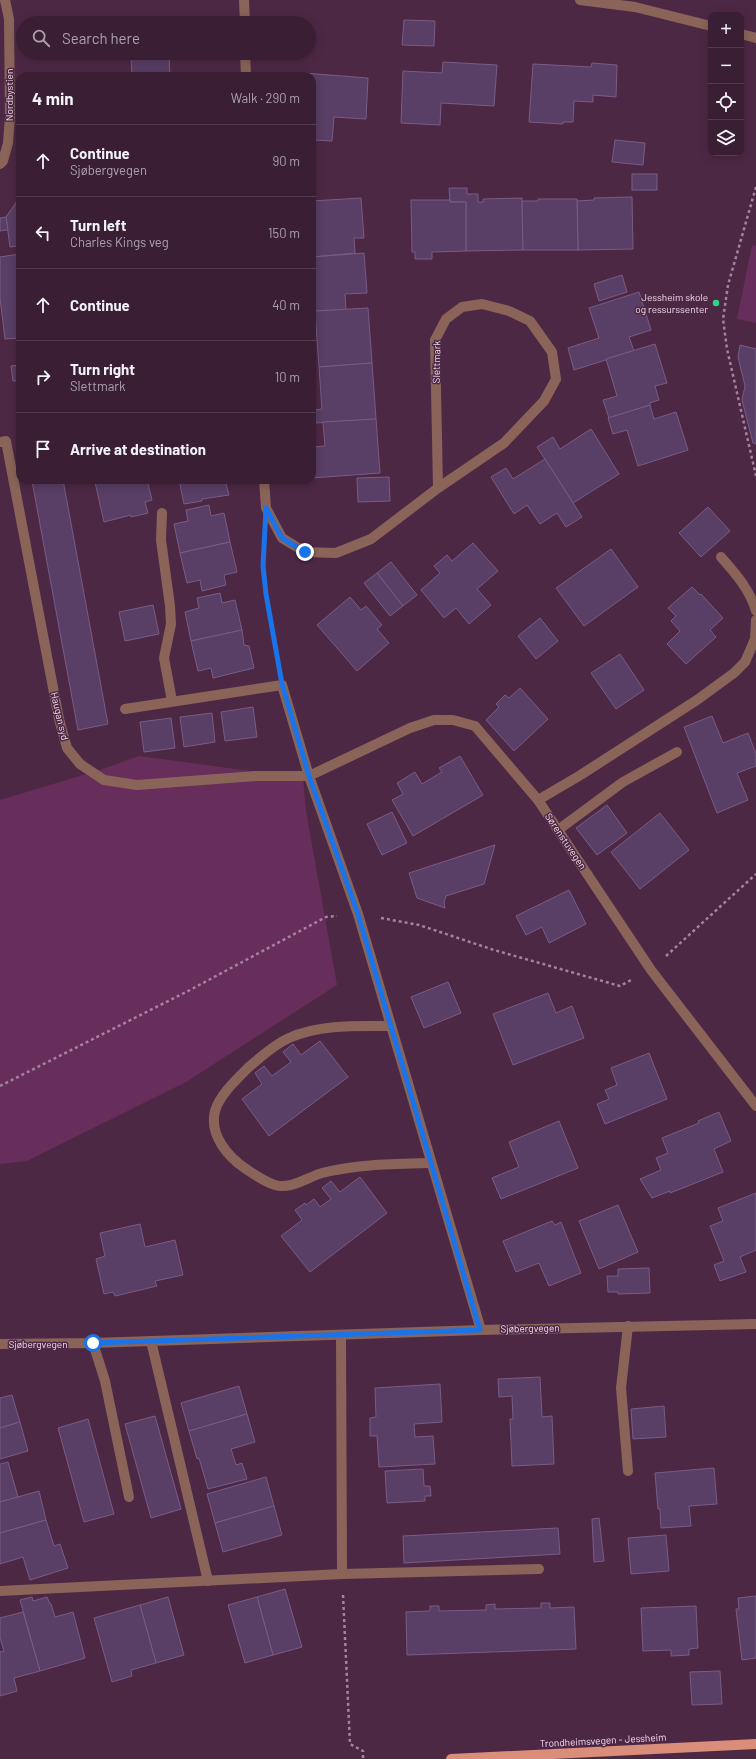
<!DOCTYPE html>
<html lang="en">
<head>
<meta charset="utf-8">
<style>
  body { margin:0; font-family:Barlow,sans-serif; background:#41273c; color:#f1f3f6 }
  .controls { position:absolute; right:12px; top:12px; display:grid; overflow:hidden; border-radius:8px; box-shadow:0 2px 10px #0003 }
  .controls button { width:36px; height:36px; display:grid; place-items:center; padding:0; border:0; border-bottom:1px solid #543c4f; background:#3a1e34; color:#f1f3f6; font:20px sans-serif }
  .stop { position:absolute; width:12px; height:12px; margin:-9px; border:3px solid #1a73e8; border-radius:50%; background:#fff }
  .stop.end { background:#1a73e8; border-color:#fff; box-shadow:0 1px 4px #0008 }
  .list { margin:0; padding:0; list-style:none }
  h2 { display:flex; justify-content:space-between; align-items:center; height:52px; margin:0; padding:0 16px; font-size:17px }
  h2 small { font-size:13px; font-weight:400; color:#aba2ac }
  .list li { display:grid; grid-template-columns:26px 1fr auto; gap:12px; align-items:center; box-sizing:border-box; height:72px; padding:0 16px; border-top:1px solid #543c4f }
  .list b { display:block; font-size:15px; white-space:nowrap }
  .list p { margin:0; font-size:13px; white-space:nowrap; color:#aba2ac }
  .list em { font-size:13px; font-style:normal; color:#aba2ac }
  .icon { flex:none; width:22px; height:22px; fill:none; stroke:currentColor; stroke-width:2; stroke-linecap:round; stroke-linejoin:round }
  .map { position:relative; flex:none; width:756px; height:1759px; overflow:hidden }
  .search { position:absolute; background:#3a1e34; box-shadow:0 2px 10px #0003; left:16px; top:16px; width:300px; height:44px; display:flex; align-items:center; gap:10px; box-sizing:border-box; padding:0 14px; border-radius:22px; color:#aba2ac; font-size:15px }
  .panel { position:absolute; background:#3a1e34; box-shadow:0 2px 10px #0003; left:16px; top:72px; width:300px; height:412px; border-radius:12px }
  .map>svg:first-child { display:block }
  .green { fill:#672e5b }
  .building { fill:#593e65; stroke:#795c85 }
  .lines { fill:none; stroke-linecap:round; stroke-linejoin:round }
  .path { stroke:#a3849b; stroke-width:2.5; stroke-dasharray:3 3; stroke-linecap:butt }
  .minor { stroke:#8a6459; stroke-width:10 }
  .major { stroke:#da8d79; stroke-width:10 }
  .route { stroke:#1a73e8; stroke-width:5 }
  .poi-dot { fill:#2cd884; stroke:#4d2845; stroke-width:1.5 }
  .labels { text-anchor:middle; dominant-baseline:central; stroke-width:3; stroke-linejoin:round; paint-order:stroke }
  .street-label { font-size:10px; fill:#f2daeb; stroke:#4d2845 }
  .poi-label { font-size:10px; fill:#f2daeb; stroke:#4d2845; text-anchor:end }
</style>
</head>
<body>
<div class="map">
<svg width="756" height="1759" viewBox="0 0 756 1759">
  <rect width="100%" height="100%" fill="#4d2845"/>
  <g class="green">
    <path d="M752,245L756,246V323L737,319Z"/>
    <path d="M139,756L303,778L306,811L337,985L186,1082L27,1161L0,1164V800L100,770Z"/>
  </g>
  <g class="building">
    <path d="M404,20L435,21L434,46L402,45Z"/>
    <path d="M169,56L170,76H132L131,58Z"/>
    <path d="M443,62L497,65L494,106L441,103L440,125L401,123L403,71L442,73Z"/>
    <path d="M592,63L617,65L616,97L593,95V102L574,101L573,122H563V124L529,122L533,64L591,67Z"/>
    <path d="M304,73L368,78L366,119L334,117L332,141L312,140V76H304Z"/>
    <path d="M615,140L645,143L643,165L612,162Z"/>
    <rect x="632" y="174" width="25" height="16"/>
    <path d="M449,188H467V194H478V202H483V199L522,198L523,250L466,251V202H450Z"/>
    <path d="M20,197V246L10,247L6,217Z"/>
    <path d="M632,197L633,249L578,250L577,201L594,200V198Z"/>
    <path d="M361,198L364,238H354L355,253L312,257V201Z"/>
    <path d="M538,199H577L578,250H523L522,201H538Z"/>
    <path d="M411,200H450V202H466V251L432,252V259H415V252H412Z"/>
    <path d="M6,217L8,230L0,231V218Z"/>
    <path d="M364,253L367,293L345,294L346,310L312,312V295L315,294L314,289L312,290V272H313L312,257Z"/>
    <path d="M20,254V338L5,339L0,298V257Z"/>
    <path d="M622,275L627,292L599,301L594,284Z"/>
    <path d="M639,292L651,330L629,337L634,351L574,370L568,348L599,338L589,308Z"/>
    <path d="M368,308L372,363L319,367L315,311Z"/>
    <path d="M655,344L667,383L655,386L659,400L650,403V405L609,418L603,400L617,396L606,359Z"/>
    <path d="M740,345L756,349V444L753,443L742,400L745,386L738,357Z"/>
    <path d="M372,363L376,419L316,423L315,410L322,409L319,367Z"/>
    <path d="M20,365V380L13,381L11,366Z"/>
    <path d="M650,405L654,419L676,412L688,450L638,466L627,430L613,434L608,418Z"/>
    <path d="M376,419L380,473L312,478V447L325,446L323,422Z"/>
    <path d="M591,429L619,474L573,503L537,447L553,437L560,449Z"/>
    <path d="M545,459L582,517L566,527L557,513L540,524L527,505L514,514L491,477L506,468L513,479Z"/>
    <path d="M389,477L390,501L358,502L357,478Z"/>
    <path d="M37,480H63L108,724L78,730L32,481Z"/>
    <path d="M104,480H147L152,500L145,502L148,513L131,517V515L104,522L95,482Z"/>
    <path d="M179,480H231V482L226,484L229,495L202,499V501L184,504Z"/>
    <path d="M209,505L211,516L224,513L230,542L180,553L174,524L188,521L186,510Z"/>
    <path d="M708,507L730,531L701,557L679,533Z"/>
    <path d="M230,542L237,572L224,575L226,585L202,591L200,580L187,583L180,553Z"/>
    <path d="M473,543L498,571L477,589L491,605L469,624L456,608L444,618L421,590L440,573L434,566L447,555L452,561Z"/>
    <path d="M611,549L638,587L584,626L556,588Z"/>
    <path d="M391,562L417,595L403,606L377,573Z"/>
    <path d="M377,573L403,606L390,616L364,583Z"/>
    <path d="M692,587L700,595L701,594L723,618L710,630L716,637L686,664L667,644L680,631L671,621L676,616L668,608Z"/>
    <path d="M220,593L222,603L235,600L242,630L191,641L185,612L199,608L197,598Z"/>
    <path d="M350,597L361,610L366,606L382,625L377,629L389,643L357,671L317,625Z"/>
    <path d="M153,605L159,634L125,641L119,612Z"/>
    <path d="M540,618L558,641L536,659L518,636Z"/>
    <path d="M242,630L244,645L249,646L254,668L213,678L211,668L198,671L191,641Z"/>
    <path d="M620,654L644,690L616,709L591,673Z"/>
    <path d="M520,688L548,719L514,751L486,720L499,707L496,704L505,695L509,698Z"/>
    <path d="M253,707L257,737L225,741L221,712Z"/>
    <path d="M212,713L215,742L184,747L180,717Z"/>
    <path d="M712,716L723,743L748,733L756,754V766L737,773L748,800L717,813L684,727Z"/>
    <path d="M171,718L175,748L144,752L140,722Z"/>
    <path d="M460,756L483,795L413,836L392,800L403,794L397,783L415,772L422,784L442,772L439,768Z"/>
    <path d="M607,805L627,833L597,855L576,828Z"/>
    <path d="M392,812L407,843L382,855L367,824Z"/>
    <path d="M660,813L689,850L640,889L611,852Z"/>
    <path d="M495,845L484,884L446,896L444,902L445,908L417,898L409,873Z"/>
    <path d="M569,890L586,924L549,943L542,927L526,935L516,916Z"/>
    <path d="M448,982L461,1013L424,1028L411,997Z"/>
    <path d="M548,993L556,1013L572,1006L584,1038L513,1065L493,1014Z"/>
    <path d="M320,1041L348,1077L269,1136L242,1099L262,1084L255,1073L264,1066L272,1076L291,1062L283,1052L293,1044L301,1055Z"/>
    <path d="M649,1053L667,1099L605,1124L597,1104L609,1099L605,1090L617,1085L611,1068Z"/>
    <path d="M719,1112L731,1141L714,1149L723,1172L670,1193V1191L652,1198L640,1179L661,1170L656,1158L668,1153L662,1138L699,1123L698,1121Z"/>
    <path d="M559,1121L578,1168L501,1199L492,1178L519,1167L509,1142Z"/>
    <path d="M360,1177L387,1213L310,1272L281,1236L302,1220L295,1210L305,1203L306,1205L314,1199L320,1207L331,1199L322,1188L331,1181L340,1192Z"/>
    <path d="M756,1193V1250L740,1257L746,1272L720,1281L714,1265L724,1261L710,1226L723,1221L718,1208Z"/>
    <path d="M618,1205L638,1252L599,1269L579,1221Z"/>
    <path d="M552,1221L555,1225L561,1222L581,1273L549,1286L539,1263L516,1272L503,1241Z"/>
    <path d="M140,1224L145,1247L175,1240L183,1275L155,1281L157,1286L115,1296L113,1292L104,1294L96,1259L105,1256L100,1233Z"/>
    <path d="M649,1268L650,1293L618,1294V1292H608L607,1276H618V1269Z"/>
    <path d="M540,1377L542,1417L552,1416L554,1464L512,1466L510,1419H513L512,1396L499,1397L498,1379Z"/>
    <path d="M440,1384L442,1422L414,1424L415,1437L433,1436L435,1464L379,1467L377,1436H370V1418L376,1417L375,1388Z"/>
    <path d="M239,1386L247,1414L189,1431L181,1403Z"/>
    <path d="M12,1395L20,1422L0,1428V1398Z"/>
    <path d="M664,1406L666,1437L633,1439L631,1409Z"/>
    <path d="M247,1414L255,1442L231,1449L236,1465L242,1463L247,1479L208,1489L199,1458L197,1459L189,1431Z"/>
    <path d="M155,1416L181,1509L151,1518L125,1424Z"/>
    <path d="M88,1419L114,1514L84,1522L58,1428Z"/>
    <path d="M20,1422L28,1451L0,1459V1428Z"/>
    <path d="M8,1462L18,1497L0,1502V1464Z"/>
    <path d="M714,1468L717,1504L689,1506L691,1526L661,1528L660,1509H658L655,1473Z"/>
    <path d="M423,1469L424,1486H430L431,1496H425V1501L387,1503L385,1471Z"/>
    <path d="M266,1477L274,1506L215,1523L207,1494Z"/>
    <path d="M39,1491L46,1520L0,1533V1502Z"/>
    <path d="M274,1506L282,1535L223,1552L215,1523Z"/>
    <path d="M599,1518L604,1561L594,1562L592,1519Z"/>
    <path d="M46,1520L54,1546L60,1544L68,1568L30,1580L23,1557L0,1564V1533Z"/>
    <path d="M558,1528L560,1554L404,1563L403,1536Z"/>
    <path d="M666,1535L669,1571L631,1574L628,1538Z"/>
    <path d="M285,1589L302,1647L273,1655L257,1597Z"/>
    <path d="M756,1596V1658L742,1660L736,1609H739L738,1598Z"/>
    <path d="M32,1597L33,1601L47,1597L50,1604H51L55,1617L73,1612L85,1658L40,1671L20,1600Z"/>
    <path d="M168,1597L184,1655L156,1663L140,1605Z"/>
    <path d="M257,1597L273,1655L245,1663L228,1605Z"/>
    <path d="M541,1603H550V1608L574,1607L576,1649L407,1655L406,1612L430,1611V1606H439V1611L486,1610V1605L495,1604V1609L541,1608Z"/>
    <path d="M140,1605L156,1663L131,1670L132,1676L112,1682L94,1618Z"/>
    <path d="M696,1606L698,1648L689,1649V1655L671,1656V1650L643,1651L641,1608Z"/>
    <path d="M23,1612L40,1671L14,1678L17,1691L0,1696V1652L4,1651L0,1638V1618Z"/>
    <path d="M720,1671L722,1704L692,1705L690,1672Z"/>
  </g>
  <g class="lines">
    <g class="path">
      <path d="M756,187L728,285L723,319L727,349L756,476"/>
      <path d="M264,551C262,589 272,627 278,664"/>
      <path d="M381,918L419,925L494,950L620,986L633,979"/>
      <path d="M666,956L756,874"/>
      <path d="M0,1086L190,990L326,917L337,916"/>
      <path d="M343,1595L350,1744L363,1751V1759"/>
    </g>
    <g class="minor">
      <path d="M244,0L245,23"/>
      <path d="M580,0L635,7L711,26"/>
      <path d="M741,34L756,38"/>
      <path d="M245,53L246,76"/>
      <path d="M0,164L3,161L8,143L10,117L9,19L5,0"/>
      <path d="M0,442L6,441L59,719L67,748L80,764L104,780L137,785L256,776H309L410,728L434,720H453L475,726L538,800L651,970L756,1106"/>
      <path d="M264,480L266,508L282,538L305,552L336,553L371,539L438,488L504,443L544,401L556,379L552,352L530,321L509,311L482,304L462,307L446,319L435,340L438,488"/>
      <path d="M162,513L161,540L170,606L171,624L164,658L172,701"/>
      <path d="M721,557C736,574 750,590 756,611"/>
      <path d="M125,709L282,685L309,776L358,914L481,1330"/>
      <path d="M538,800L579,776L697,700L734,673L745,662L755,639L756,620"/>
      <path d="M558,830L623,782L677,752"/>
      <path d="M391,1026C358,1026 320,1024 289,1038C275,1044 262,1056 250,1066C238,1078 220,1094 215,1111C209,1135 228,1157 246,1169C255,1175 265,1182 275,1185C290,1190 308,1177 322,1173C357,1164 393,1164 430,1163"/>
      <path d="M341,1335L342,1574L539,1569"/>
      <path d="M151,1341L208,1581"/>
      <path d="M93,1343L105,1381L129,1497"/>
      <path d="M0,1344L93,1343L481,1330L756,1324"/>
      <path d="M628,1471L621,1388L628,1326"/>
      <path d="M0,1591L342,1574"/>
    </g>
    <path class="major" d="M451,1759L756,1744"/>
  </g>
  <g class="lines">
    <path class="route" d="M93,1343L480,1330L358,914L309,776L282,684L266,594L263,566L266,508L282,538L305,552"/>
  </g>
  <circle class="poi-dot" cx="716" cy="303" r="4"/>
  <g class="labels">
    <g class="street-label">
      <text transform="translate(9 95) rotate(-90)">Nordbystien</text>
      <text transform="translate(436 362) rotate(-89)">Slettmark</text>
      <text transform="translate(60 716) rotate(77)">Haugan syd</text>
      <text transform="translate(566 841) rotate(56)">Sørenstuvegen</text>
      <text transform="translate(530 1328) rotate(-1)">Sjøbergvegen</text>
      <text x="38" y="1344">Sjøbergvegen</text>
      <text transform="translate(603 1740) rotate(-3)">Trondheimsvegen - Jessheim</text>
    </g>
    <g class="poi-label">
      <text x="708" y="297">Jessheim skole<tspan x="708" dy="12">og ressurssenter</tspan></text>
    </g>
  </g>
</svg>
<div class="controls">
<button>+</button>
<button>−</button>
<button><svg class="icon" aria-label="locate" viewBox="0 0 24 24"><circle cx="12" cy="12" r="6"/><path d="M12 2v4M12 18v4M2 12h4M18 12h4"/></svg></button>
<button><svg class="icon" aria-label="layers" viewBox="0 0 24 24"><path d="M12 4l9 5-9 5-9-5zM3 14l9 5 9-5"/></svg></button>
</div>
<div class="stop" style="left:93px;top:1343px"></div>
<div class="stop end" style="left:305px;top:552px"></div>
<div class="search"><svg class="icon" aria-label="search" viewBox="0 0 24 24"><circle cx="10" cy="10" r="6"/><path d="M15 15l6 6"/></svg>Search here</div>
<section class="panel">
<h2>4 min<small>Walk · 290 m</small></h2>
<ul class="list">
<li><svg class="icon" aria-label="ahead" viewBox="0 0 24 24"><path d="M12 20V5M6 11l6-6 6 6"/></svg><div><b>Continue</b><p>Sjøbergvegen</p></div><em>90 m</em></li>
<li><svg class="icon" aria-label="left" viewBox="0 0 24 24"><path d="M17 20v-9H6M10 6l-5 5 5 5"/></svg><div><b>Turn left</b><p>Charles Kings veg</p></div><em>150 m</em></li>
<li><svg class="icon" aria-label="ahead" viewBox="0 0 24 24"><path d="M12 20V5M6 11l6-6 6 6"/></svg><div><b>Continue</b></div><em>40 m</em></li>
<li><svg class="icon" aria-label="right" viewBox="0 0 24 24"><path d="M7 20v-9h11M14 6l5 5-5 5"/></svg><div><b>Turn right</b><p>Slettmark</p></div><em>10 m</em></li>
<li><svg class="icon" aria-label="arrive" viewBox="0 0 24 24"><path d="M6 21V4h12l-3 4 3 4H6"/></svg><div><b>Arrive at destination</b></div></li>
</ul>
</section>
</div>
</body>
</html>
